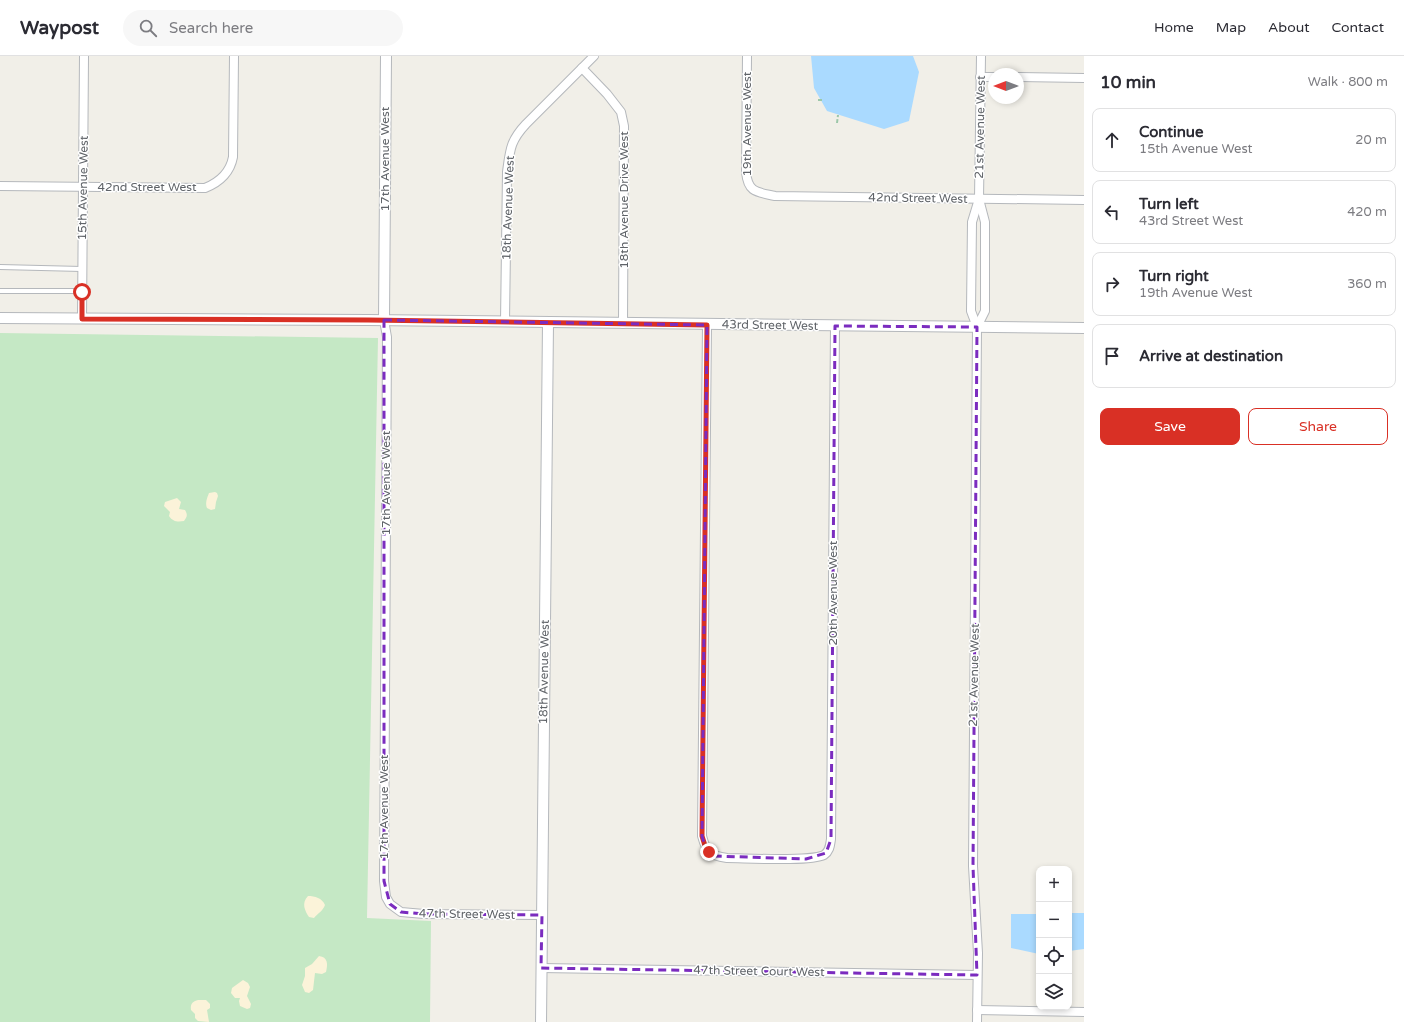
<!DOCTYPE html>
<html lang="en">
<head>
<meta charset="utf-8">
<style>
  body { margin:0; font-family:"Varela Round",sans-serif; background:#f7f7f7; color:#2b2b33 }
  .controls { position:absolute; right:12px; bottom:12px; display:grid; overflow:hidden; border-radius:8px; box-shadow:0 2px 6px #0003 }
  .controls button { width:36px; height:36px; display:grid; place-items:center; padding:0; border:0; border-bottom:1px solid #e1e1e2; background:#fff; color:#2b2b33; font:20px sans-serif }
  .compass { position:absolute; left:988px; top:12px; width:36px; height:36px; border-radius:50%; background:#fff; box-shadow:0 2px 6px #0003; rotate:270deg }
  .stop { position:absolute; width:12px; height:12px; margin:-9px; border:3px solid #d93025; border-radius:50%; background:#fff }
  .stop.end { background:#d93025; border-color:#fff; box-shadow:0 1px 4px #0008 }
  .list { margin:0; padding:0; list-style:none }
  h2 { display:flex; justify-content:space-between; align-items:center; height:52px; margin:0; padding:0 16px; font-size:17px }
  h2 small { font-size:13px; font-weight:400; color:#7c7c81 }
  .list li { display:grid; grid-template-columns:26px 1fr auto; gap:12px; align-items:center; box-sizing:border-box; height:64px; margin:0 8px 8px; padding:0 8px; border:1px solid #e1e1e2; border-radius:8px }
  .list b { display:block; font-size:15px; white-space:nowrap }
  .list p { margin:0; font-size:13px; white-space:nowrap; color:#7c7c81 }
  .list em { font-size:13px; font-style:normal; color:#7c7c81 }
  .actions { display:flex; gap:8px; padding:12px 16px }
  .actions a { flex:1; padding:9px 0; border:1px solid #d93025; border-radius:8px; text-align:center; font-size:14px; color:#d93025 }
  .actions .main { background:#d93025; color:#fff }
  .icon { flex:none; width:22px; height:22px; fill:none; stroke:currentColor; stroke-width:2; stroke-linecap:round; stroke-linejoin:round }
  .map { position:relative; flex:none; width:1084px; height:966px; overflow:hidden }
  header { display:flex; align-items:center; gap:24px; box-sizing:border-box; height:56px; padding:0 20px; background:#fff; border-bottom:1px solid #e1e1e2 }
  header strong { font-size:19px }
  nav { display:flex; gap:22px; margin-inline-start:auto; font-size:14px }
  .search { width:280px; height:36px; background:#f7f7f7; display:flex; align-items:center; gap:10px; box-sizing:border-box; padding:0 14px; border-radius:22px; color:#7c7c81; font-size:15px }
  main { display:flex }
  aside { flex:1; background:#fff }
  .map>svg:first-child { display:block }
  .green { fill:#c5e8c5 }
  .sand { fill:#fbf3d9 }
  .water { fill:#aadaff }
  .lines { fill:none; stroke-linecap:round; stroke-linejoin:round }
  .service-casing { stroke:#b5b8bc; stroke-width:6 }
  .minor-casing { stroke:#b5b8bc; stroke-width:10 }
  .tertiary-casing { stroke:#b5b8bc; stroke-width:12 }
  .path { stroke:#9cc7a9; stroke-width:2; stroke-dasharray:4 2; stroke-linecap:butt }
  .service { stroke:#fff; stroke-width:4 }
  .minor { stroke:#fff; stroke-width:8 }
  .tertiary { stroke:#fff; stroke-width:10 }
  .route { stroke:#d93025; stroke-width:5 }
  .marked { fill:none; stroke:#7b2cbf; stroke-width:3; stroke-dasharray:8 5; stroke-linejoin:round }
  .labels { text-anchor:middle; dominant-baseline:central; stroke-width:3; stroke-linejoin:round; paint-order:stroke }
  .street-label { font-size:12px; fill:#5f6368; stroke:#fff }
</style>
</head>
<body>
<header>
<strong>Waypost</strong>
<div class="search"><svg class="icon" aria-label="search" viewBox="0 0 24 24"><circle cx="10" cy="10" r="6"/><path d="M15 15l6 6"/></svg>Search here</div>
<nav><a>Home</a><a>Map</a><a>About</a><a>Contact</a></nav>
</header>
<main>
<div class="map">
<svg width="1084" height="966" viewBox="0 0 1084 966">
  <rect width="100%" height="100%" fill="#f1efe8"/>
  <path class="green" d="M0,277L378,282L367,862L431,865L430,966H0Z"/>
  <g class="sand">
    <path d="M215,436L217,437L218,440L216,446L215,453L211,454L207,452C205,447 207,442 209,437Z"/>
    <path d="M177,442L181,446L179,453L185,454C188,459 187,461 184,465C178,466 173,466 169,460L170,456L164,450L165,446Z"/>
    <path d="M308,840C315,840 322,842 325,849C323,855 318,857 314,862L309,861C305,855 301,847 308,840Z"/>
    <path d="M319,900C328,901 328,908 326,916L322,918L315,917L313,934L309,937L305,936L302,929L305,920V912L312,908Z"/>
    <path d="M243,924L248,927L250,931L247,940L251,948L250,952L247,953L240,950L239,945L240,942H235L231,937L232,932Z"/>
    <path d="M198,944H206L210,948V952L207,954L209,966L198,965L195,962V958L191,954C190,948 193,945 198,944Z"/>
  </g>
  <g class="water">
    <path d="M811,0H913L919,16L909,65L884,73L827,55L814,32Z"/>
    <path d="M1069,857H1084V893L1069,895Z"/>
    <path d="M1011,858H1039V898L1011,892Z"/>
  </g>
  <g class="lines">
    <defs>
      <g id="service">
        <path d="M0,211L82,213"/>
        <path d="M0,235H82"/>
      </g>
      <g id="minor">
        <path d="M747,0L746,116C748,137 757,136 775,140L1084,144"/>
        <path d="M582,12L607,38L621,56L624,70L623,268"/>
        <path d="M980,21H994"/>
        <path d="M1018,21L1084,22"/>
        <path d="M0,130L205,132C220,126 230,117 233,101L234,0"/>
        <path d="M82,263L84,0"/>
        <path d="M384,264L387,281L384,825L386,841L390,848L401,856L424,858L542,859"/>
        <path d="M505,266L507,116C510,94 510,85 526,68L594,0"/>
        <path d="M707,269L702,780C707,798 709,799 727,802C745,802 810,806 824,799C830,795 830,789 831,783L835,270"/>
        <path d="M977,271L985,255V166L979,143L981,0"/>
        <path d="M541,912L977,919"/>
        <path d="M977,954L1084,956"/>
        <path d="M977,966L978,897L973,810L977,271L971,255L972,166L979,143"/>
      </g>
      <g id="tertiary">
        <path d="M0,262L368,264L1084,272"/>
        <path d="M384,264L386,0"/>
        <path d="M541,966L548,267"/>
      </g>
    </defs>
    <use href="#service" class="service-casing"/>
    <use href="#minor" class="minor-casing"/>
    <use href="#tertiary" class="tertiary-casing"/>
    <g class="path">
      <path d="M818,44H823"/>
      <path d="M837,67L838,59"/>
    </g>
    <use href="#service" class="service"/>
    <use href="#minor" class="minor"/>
    <use href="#tertiary" class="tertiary"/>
  </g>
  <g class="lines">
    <path class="route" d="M82,236V263L368,264L707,269L702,780L706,793L709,796"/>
  </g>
  <path class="marked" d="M384,264L707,269L702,780L706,793L714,800L806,803L826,797L831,783L835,270L977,271L973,810L977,919L541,912L542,859L424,858L401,856L390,848L384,825Z"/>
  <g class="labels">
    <g class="street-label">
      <text transform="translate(747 68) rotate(-90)">19th Avenue West</text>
      <text transform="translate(980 71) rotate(-89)">21st Avenue West</text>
      <text transform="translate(385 103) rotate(-90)">17th Avenue West</text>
      <text x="147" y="131">42nd Street West</text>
      <text transform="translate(83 132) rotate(-89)">15th Avenue West</text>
      <text transform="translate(918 142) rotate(1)">42nd Street West</text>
      <text transform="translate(624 144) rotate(-90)">18th Avenue Drive West</text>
      <text transform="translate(508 152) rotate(-88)">18th Avenue West</text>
      <text transform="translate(770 269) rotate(1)">43rd Street West</text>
      <text transform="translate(386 427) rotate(-90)">17th Avenue West</text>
      <text transform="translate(833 537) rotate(-90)">20th Avenue West</text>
      <text transform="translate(544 616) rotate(-89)">18th Avenue West</text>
      <text transform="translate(974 619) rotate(-89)">21st Avenue West</text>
      <text transform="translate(384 751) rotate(-90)">17th Avenue West</text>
      <text transform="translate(467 858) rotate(1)">47th Street West</text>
      <text transform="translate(759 915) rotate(1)">47th Street Court West</text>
    </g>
  </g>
</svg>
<div class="controls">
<button>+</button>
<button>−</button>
<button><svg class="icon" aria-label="locate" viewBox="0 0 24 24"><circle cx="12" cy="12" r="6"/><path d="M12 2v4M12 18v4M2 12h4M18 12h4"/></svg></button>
<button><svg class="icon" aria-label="layers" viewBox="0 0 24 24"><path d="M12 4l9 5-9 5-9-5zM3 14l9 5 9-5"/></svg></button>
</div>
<svg class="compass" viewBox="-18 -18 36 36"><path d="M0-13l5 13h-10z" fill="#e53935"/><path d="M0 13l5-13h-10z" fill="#7c7c81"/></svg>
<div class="stop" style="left:82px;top:236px"></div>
<div class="stop end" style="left:709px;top:796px"></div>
</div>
<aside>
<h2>10 min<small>Walk · 800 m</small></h2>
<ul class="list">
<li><svg class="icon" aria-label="ahead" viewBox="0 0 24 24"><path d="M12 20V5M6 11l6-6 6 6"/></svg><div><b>Continue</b><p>15th Avenue West</p></div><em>20 m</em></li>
<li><svg class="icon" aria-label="left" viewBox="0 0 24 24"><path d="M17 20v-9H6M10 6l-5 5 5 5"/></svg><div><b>Turn left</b><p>43rd Street West</p></div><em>420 m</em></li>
<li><svg class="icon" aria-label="right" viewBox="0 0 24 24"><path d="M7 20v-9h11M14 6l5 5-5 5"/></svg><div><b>Turn right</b><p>19th Avenue West</p></div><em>360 m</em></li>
<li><svg class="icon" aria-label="arrive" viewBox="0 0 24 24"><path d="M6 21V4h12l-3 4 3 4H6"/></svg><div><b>Arrive at destination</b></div></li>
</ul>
<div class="actions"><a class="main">Save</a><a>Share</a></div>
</aside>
</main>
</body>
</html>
